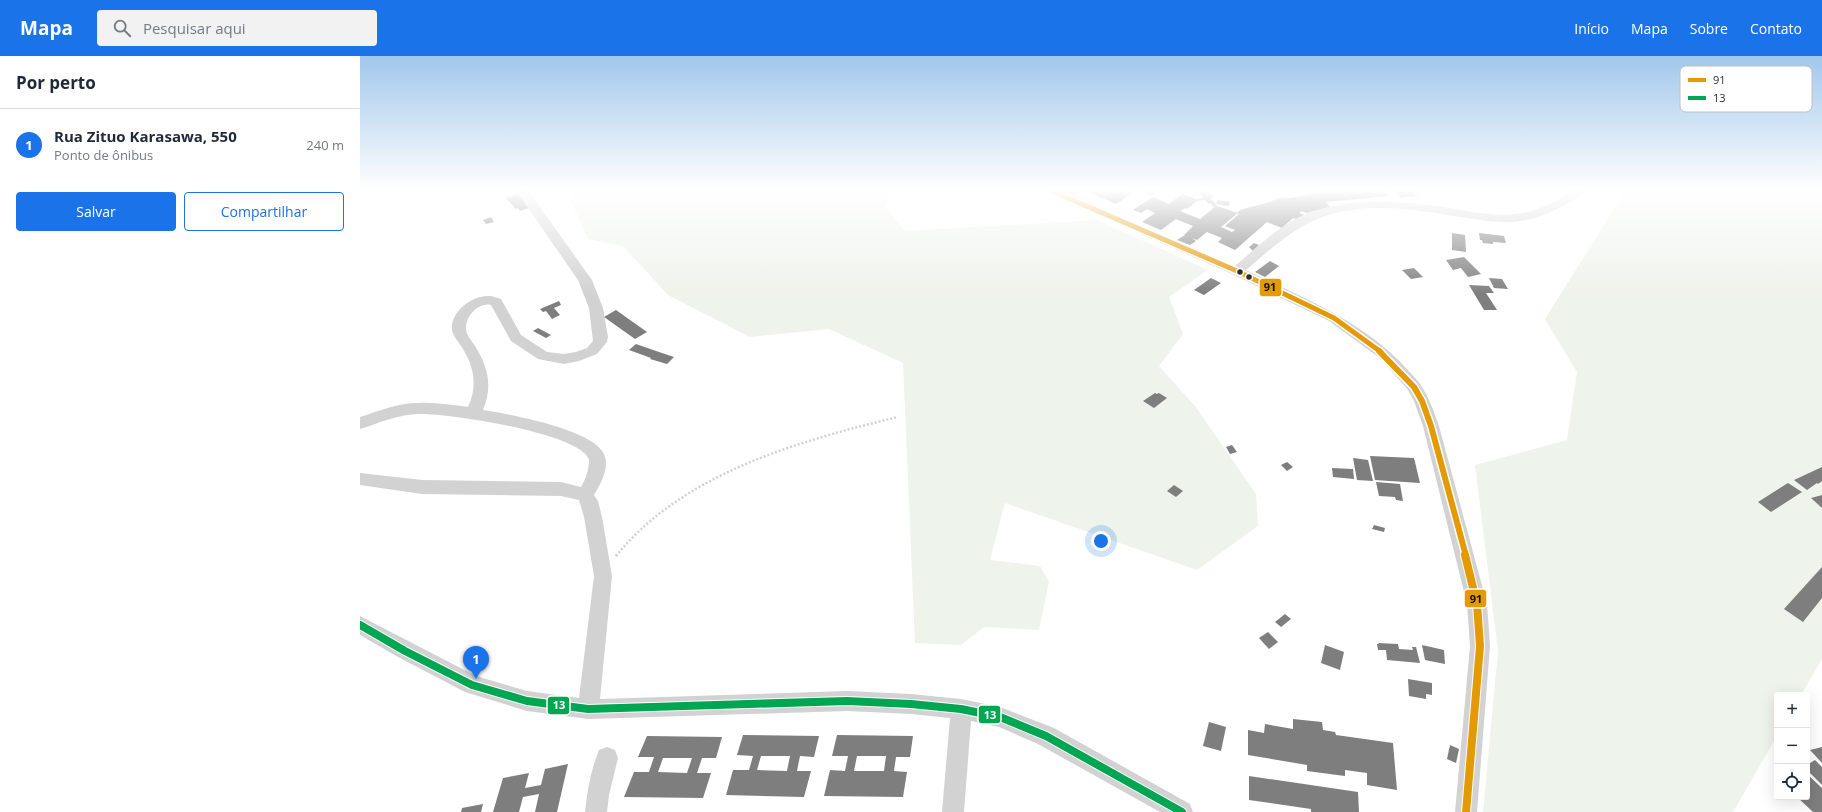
<!DOCTYPE html>
<html lang="pt">
<head>
<meta charset="utf-8">
<style>
  body { margin:0; font-family:"Open Sans",sans-serif; background:#f2f2f3; color:#1f2937 }
  .controls { position:absolute; right:12px; bottom:12px; display:grid; overflow:hidden; border-radius:4px; box-shadow:0 4px 16px #0002 }
  .controls button { width:36px; height:36px; display:grid; place-items:center; padding:0; border:0; border-bottom:1px solid #e0e1e3; background:#fff; color:#1f2937; font:20px sans-serif }
  .you { position:absolute; left:741px; top:485px; width:14px; height:14px; margin:-10px; border:3px solid #fff; border-radius:50%; background:#1a73e8; box-shadow:0 0 0 6px #1a73e833 }
  .badge { display:grid; place-items:center; width:26px; height:26px; border-radius:50%; background:#1a73e8; color:#fff; font-size:13px; font-weight:700 }
  .pin { position:absolute; translate:-50% -33px; filter:drop-shadow(0 1px 2px #0008) }
  .pin::after { content:''; position:absolute; top:21px; width:14px; height:12px; background:inherit; clip-path:polygon(0 0,100% 0,50% 100%) }
  .list { margin:0; padding:0; list-style:none }
  h2 { display:flex; justify-content:space-between; align-items:center; height:52px; margin:0; padding:0 16px; font-size:17px }
  h2 small { font-size:13px; font-weight:400; color:#747a83 }
  .list li { display:grid; grid-template-columns:26px 1fr auto; gap:12px; align-items:center; box-sizing:border-box; height:72px; padding:0 16px; border-top:1px solid #e0e1e3 }
  .list b { display:block; font-size:15px; white-space:nowrap }
  .list p { margin:0; font-size:13px; white-space:nowrap; color:#747a83 }
  .list em { font-size:13px; font-style:normal; color:#747a83 }
  .actions { display:flex; gap:8px; padding:12px 16px }
  .actions a { flex:1; padding:9px 0; border:1px solid #1a73e8; border-radius:4px; text-align:center; font-size:14px; color:#1a73e8 }
  .actions .main { background:#1a73e8; color:#fff }
  .icon { flex:none; width:22px; height:22px; fill:none; stroke:currentColor; stroke-width:2; stroke-linecap:round; stroke-linejoin:round }
  .map { position:relative; flex:none; width:1462px; height:756px; overflow:hidden }
  header { display:flex; align-items:center; gap:24px; box-sizing:border-box; height:56px; padding:0 20px; background:#1a73e8; color:#fff }
  header strong { font-size:19px }
  nav { display:flex; gap:22px; margin-inline-start:auto; font-size:14px }
  .search { width:280px; height:36px; background:#f2f2f3; display:flex; align-items:center; gap:10px; box-sizing:border-box; padding:0 14px; border-radius:4px; color:#747a83; font-size:15px }
  main { display:flex }
  aside { flex:1; background:#fff }
  .map>svg:first-child { display:block }
  .green { fill:#eef3eb }
  .building { fill:#7e7e7e; fill-rule:evenodd }
  .lines { fill:none; stroke-linecap:round; stroke-linejoin:round }
  .path-far1 { stroke:#d2d2d2; stroke-width:2.5; stroke-dasharray:2 2; stroke-linecap:butt }
  .path { stroke:#d2d2d2; stroke-width:3; stroke-dasharray:2.5 2.5; stroke-linecap:butt }
  .minor { fill:#d2d2d2; fill-rule:evenodd }
  .bus-1-far2-casing { stroke:#fff; stroke-width:8 }
  .bus-1-far1-casing { stroke:#fff; stroke-width:9 }
  .bus-1-casing { stroke:#fff; stroke-width:10 }
  .bus-2-casing { stroke:#fff; stroke-width:10 }
  .bus-1-far2 { stroke:#e39a04; stroke-width:5 }
  .bus-1-far1 { stroke:#e39a04; stroke-width:6 }
  .bus-1 { stroke:#e39a04; stroke-width:8 }
  .bus-2 { stroke:#00a651; stroke-width:8 }
  .bus-dot { fill:#2d2d2d; stroke:#fff; stroke-width:1.5 }
  .key { fill:#fff; stroke:#c0c0c0; stroke-width:1 }
  .key-label { font-size:11px; fill:#2d2d2d }
  .line-badge { stroke:#fff; stroke-width:1.5 }
  .badge-label { font-size:11px; text-anchor:middle; font-weight:bold; fill:#fff }
  .pale-badge-label { font-size:11px; text-anchor:middle; font-weight:bold; fill:#111 }
</style>
</head>
<body>
<header>
<strong>Mapa</strong>
<div class="search"><svg class="icon" aria-label="search" viewBox="0 0 24 24"><circle cx="10" cy="10" r="6"/><path d="M15 15l6 6"/></svg>Pesquisar aqui</div>
<nav><a>Início</a><a>Mapa</a><a>Sobre</a><a>Contato</a></nav>
</header>
<main>
<aside>
<h2>Por perto<small></small></h2>
<ul class="list">
<li><span class="badge">1</span><div><b>Rua Zituo Karasawa, 550</b><p>Ponto de ônibus</p></div><em>240 m</em></li>
</ul>
<div class="actions"><a class="main">Salvar</a><a>Compartilhar</a></div>
</aside>
<div class="map">
<svg width="1462" height="756" viewBox="0 0 1462 756">
  <rect width="100%" height="100%" fill="#fff"/>
  <g class="green">
    <path d="M211,133H533L525,151L545,175L737,164L848,214L809,241L823,278L799,310L835,350L896,438L898,470L837,514L645,447L630,504L680,510L689,526L679,574L624,571L601,589L555,587L543,307L469,273L390,281L308,239L263,190L228,183L210,143Z"/>
    <path d="M1264,133H1462V603L1441,639H1417V680L1373,756H1123L1138,595L1115,409L1207,384L1217,316L1185,263L1259,145Z"/>
  </g>
  <g class="building">
    <path d="M710,133H760L771,138L756,148L723,134L713,140L705,136Z"/>
    <path d="M789,133H793L798,135L791,140L784,136Z"/>
    <path d="M844,133L846,136L848,135L854,141L850,142L857,150L878,157L861,171L872,176L875,174L865,170L879,158L877,157L880,154L910,146L918,142H930L959,136L957,133H1023L1028,140L966,146L970,151L946,157L942,155L939,157L944,159L936,163L933,162L922,172L907,166L875,194L858,186L862,182L847,176L837,184L832,182L836,185L830,189L817,184L825,179H824L833,170L816,163L801,174L782,166L795,157L787,153L781,157L773,154L793,141L809,148L822,138L836,143L843,142L839,137L843,136L841,134ZM845,144L849,148L851,147L853,151L856,150L840,163L820,155L825,152L827,153L837,145Z"/>
    <path d="M1033,133H1049L1055,139L1060,138L1061,139L1041,142Z"/>
    <path d="M158,137L171,151L160,155L158,152L156,153L146,142Z"/>
    <path d="M858,144L870,146L869,150L856,148Z"/>
    <path d="M131,161L134,166L126,168L123,164Z"/>
    <path d="M1092,177L1105,179L1106,196L1092,194Z"/>
    <path d="M1119,177L1144,180L1146,187L1133,186V188L1123,187L1122,184H1120Z"/>
    <path d="M894,187L899,189L893,195L889,191Z"/>
    <path d="M1104,201L1121,218L1108,221L1101,212L1093,214L1086,204Z"/>
    <path d="M910,205L919,210L905,221L895,216Z"/>
    <path d="M1054,212L1063,221L1051,223L1042,214Z"/>
    <path d="M851,222L861,227L844,239L834,234Z"/>
    <path d="M1129,222L1142,223L1148,233L1134,232Z"/>
    <path d="M1109,229L1129,230L1134,237H1126L1137,254H1124Z"/>
    <path d="M199,245L201,249L194,252L200,259L192,263L186,255L183,256L180,253Z"/>
    <path d="M256,254L287,276L275,283L244,261Z"/>
    <path d="M178,272L191,279L186,282L173,275Z"/>
    <path d="M276,288L299,296L314,301L307,308L290,303L291,302L269,294Z"/>
    <path d="M795,337L797,338L799,337L807,342L794,352L783,345Z"/>
    <path d="M872,389L877,396L870,398L866,391Z"/>
    <path d="M1010,400L1054,402L1060,427L1015,424Z"/>
    <path d="M993,402L1008,404L1013,425L997,424Z"/>
    <path d="M927,406L933,411L927,415L921,409Z"/>
    <path d="M1462,411V425L1458,428L1457,427L1447,434L1434,424Z"/>
    <path d="M972,412L993,413L994,423L973,421Z"/>
    <path d="M1016,426L1040,428L1043,445L1036,444L1035,441L1019,440Z"/>
    <path d="M1428,427L1442,436L1411,456L1398,446Z"/>
    <path d="M814,429L823,435L816,441L807,435Z"/>
    <path d="M1462,439V452L1451,442Z"/>
    <path d="M1014,469L1025,472L1024,476L1012,473Z"/>
    <path d="M1462,511V542L1443,566L1424,553Z"/>
    <path d="M925,558L931,563L921,571L915,566Z"/>
    <path d="M908,576L918,586L909,593L899,582Z"/>
    <path d="M1018,587L1038,588L1039,593L1053,594L1052,591H1056L1060,607L1027,604L1026,594H1018L1017,588H1019Z"/>
    <path d="M965,589L984,596L980,614L961,607Z"/>
    <path d="M1062,589L1084,594L1085,608L1065,604Z"/>
    <path d="M1048,623L1072,627V639L1066,638V643L1049,640Z"/>
    <path d="M933,663L962,666L963,674L975,676L976,679L1033,687L1037,734L1007,729V717L985,714V720L947,715V709L888,699V674L904,677L905,668L933,673Z"/>
    <path d="M849,666L866,671L861,695L843,690Z"/>
    <path d="M383,679L459,680L454,701L440,700L437,715H451L444,741L366,739L373,714H389L393,700L377,699ZM401,700H430L427,715L397,714Z"/>
    <path d="M477,679L553,680L550,701H536L534,715L547,716L543,741L464,740L470,714L485,715L488,700H472ZM497,700H526L524,715H494Z"/>
    <path d="M287,680L362,681L356,702H342L337,717H351L343,742L264,741L274,716H289L294,701H278ZM303,702H332L327,717L298,716Z"/>
    <path d="M1090,689L1099,693L1096,707L1087,703Z"/>
    <path d="M1462,691V707L1450,694Z"/>
    <path d="M1455,704L1462,711V729L1447,714V709Z"/>
    <path d="M208,708L197,756H175L179,738L163,741L159,756H133L143,722L169,717L165,732L181,729L185,713Z"/>
    <path d="M1447,718L1462,732V756H1453L1437,741H1447Z"/>
    <path d="M889,720L998,736L999,756H951V753L889,744Z"/>
    <path d="M123,748L121,756H101L102,752Z"/>
  </g>
  <g class="lines">
    <path class="path-far1" d="M256,500C323,417 439,385 538,361"/>
    <path class="path" d="M256,500L257,499"/>
    <g class="minor">
      <path d="M155,133H167L232,224L243,252L248,281L247,286L237,298L219,305L204,308L178,303L151,285L131,249C118,246 105,261 106,274C107,280 112,285 115,290C128,311 133,330 123,354C149,358 233,373 244,398C250,412 241,427 234,439L238,445L242,461L252,520L240,643L487,635L551,638L601,643L640,651L694,672L830,748L833,756H800L678,688L639,671L611,665L604,756H582L590,662L551,658L487,655L228,663L167,655L105,636L38,601L0,579V560L116,620L167,635L219,642L234,520L224,461L219,444L201,440L62,438L0,429V417L62,424L201,426L221,431C226,422 229,414 229,404C222,377 86,357 59,358C39,358 19,367 0,373V361C19,355 38,347 58,347C75,346 92,349 108,351C118,330 114,309 101,290C98,285 93,280 92,274C90,256 112,239 129,240C133,240 137,242 141,243L161,279L187,296L204,298L216,296L227,292L233,285L229,252L218,224Z"/>
      <path d="M681,133H697L875,210C893,195 910,178 930,166C976,139 1032,144 1082,151C1105,154 1130,161 1154,158C1170,157 1184,151 1197,144C1203,141 1210,134 1216,133C1219,132 1224,133 1228,133C1223,139 1215,143 1208,147C1192,157 1173,164 1154,166C1134,167 1114,163 1094,160C1054,153 1011,147 971,158C937,168 912,192 886,214C941,241 1001,264 1044,310C1049,316 1056,322 1060,328C1069,341 1074,356 1079,370L1127,548L1130,590L1117,756H1095L1110,590L1107,548L1063,370L1054,345L1048,334L1021,303L969,265L872,218L683,135Z"/>
      <path d="M247,691L255,694L258,702L249,739L247,756H225C227,735 231,714 239,694Z"/>
    </g>
    <defs>
      <path id="bus-1-far2" d="M687,133L877,215L974,262L1021,296"/>
      <path id="bus-1-far1" d="M1019,295L1054,331L1062,345L1071,370L1106,500"/>
      <path id="bus-1" d="M1105,499L1117,548L1120,590L1106,756"/>
      <path id="bus-2" d="M0,569L45,595L112,629L167,645L228,653L487,645L551,648L601,653L640,661L686,680L822,756"/>
    </defs>
    <use href="#bus-1-far2" class="bus-1-far2-casing"/>
    <use href="#bus-1-far1" class="bus-1-far1-casing"/>
    <use href="#bus-1" class="bus-1-casing"/>
    <use href="#bus-2" class="bus-2-casing"/>
    <use href="#bus-1-far2" class="bus-1-far2"/>
    <use href="#bus-1-far1" class="bus-1-far1"/>
    <use href="#bus-1" class="bus-1"/>
    <use href="#bus-2" class="bus-2"/>
  </g>
  <linearGradient id="sky" x2="0" y2="1"><stop stop-color="#a1c7eb"/><stop offset="0.56" stop-color="#fff"/><stop offset="1" stop-color="#fff" stop-opacity="0"/></linearGradient>
  <rect width="1462" height="239" fill="url(#sky)"/>
  <g class="bus-dot">
    <circle cx="880" cy="216" r="3.5"/>
    <circle cx="889" cy="221" r="3.5"/>
  </g>
  <rect x="1320" y="10" width="132" height="46" rx="6" class="key"/>
  <rect x="1328" y="22" width="18" height="4" fill="#e39a04"/>
  <rect x="1328" y="40" width="18" height="4" fill="#00a651"/>
  <g class="key-label">
    <text x="1353" y="28">91</text>
    <text x="1353" y="46">13</text>
  </g>
  <g class="line-badge">
    <rect x="899" y="222" width="23" height="19" rx="4" fill="#e39a04"/>
    <rect x="1104" y="533" width="23" height="19" rx="4" fill="#e39a04"/>
    <rect x="187" y="640" width="23" height="19" rx="4" fill="#00a651"/>
    <rect x="618" y="649" width="23" height="19" rx="4" fill="#00a651"/>
  </g>
  <g class="badge-label">
    <text x="199" y="653">13</text>
    <text x="630" y="663">13</text>
  </g>
  <g class="pale-badge-label">
    <text x="910" y="235">91</text>
    <text x="1116" y="547">91</text>
  </g>
</svg>
<div class="controls">
<button>+</button>
<button>−</button>
<button><svg class="icon" aria-label="locate" viewBox="0 0 24 24"><circle cx="12" cy="12" r="6"/><path d="M12 2v4M12 18v4M2 12h4M18 12h4"/></svg></button>
</div>
<div class="you"></div>
<div class="pin badge" style="left:116px;top:623px">1</div>
</div>
</main>
</body>
</html>
